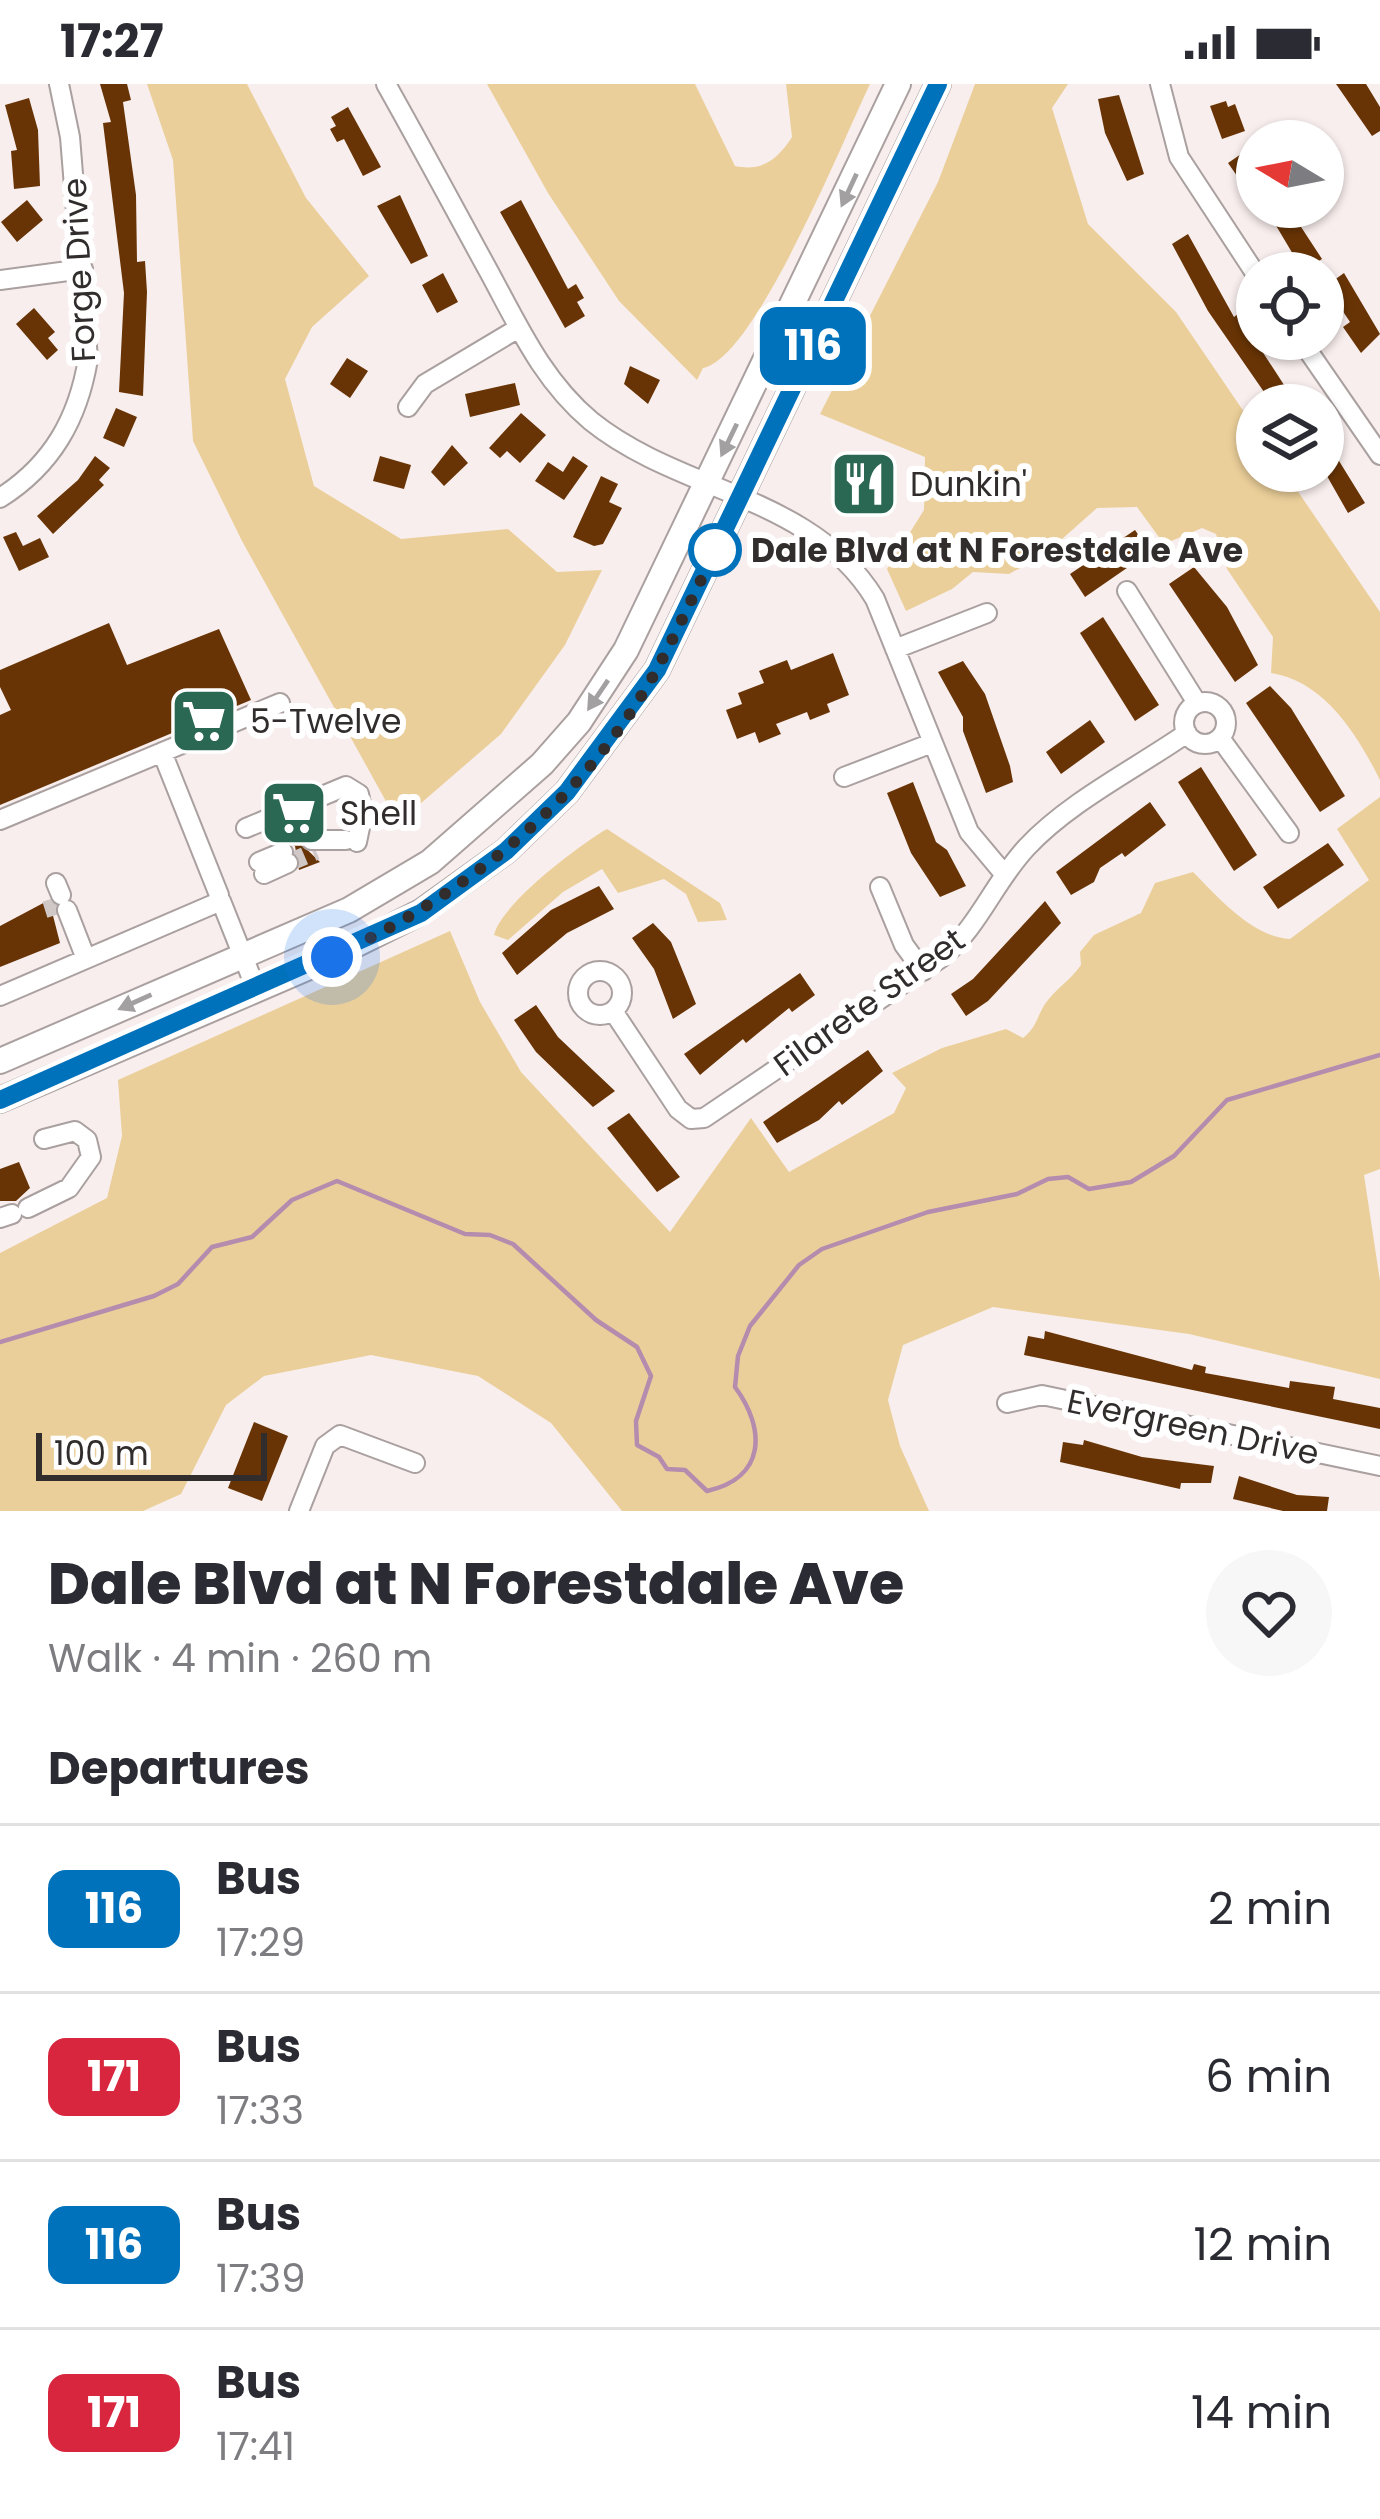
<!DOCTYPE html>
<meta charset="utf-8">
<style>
:root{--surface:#fff;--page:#f7f7f7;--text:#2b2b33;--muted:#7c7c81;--line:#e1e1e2}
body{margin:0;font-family:Poppins,sans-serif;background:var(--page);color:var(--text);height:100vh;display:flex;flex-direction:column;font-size:45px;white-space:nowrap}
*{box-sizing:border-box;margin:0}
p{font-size:39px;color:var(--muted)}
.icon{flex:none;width:66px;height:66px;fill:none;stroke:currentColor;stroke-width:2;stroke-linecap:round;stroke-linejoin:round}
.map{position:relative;height:1427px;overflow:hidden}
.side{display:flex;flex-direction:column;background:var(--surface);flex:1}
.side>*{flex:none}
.badge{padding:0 24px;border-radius:18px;font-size:42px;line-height:78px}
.needle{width:78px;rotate:280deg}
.buttons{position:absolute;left:1236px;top:36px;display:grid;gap:24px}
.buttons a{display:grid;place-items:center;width:108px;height:108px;border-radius:50%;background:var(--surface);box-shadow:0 3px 9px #0004;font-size:60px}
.scale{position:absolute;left:36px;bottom:30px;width:231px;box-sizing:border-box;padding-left:12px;border:6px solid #312d2d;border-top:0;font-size:33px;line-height:42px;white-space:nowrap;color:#312d2d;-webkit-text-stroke:9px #fff;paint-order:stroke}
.you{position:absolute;width:60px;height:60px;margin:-30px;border:9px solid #fff;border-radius:50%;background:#1a73e8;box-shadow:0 0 0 18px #1a73e833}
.map>.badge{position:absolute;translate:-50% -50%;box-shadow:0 0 0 6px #fff}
h2{padding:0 48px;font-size:45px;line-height:108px}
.round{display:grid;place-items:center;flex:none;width:126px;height:126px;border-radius:63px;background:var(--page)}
.overview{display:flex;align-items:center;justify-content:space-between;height:204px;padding:0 48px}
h1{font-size:57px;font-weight:800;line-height:90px}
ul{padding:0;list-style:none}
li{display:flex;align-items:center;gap:36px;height:168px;padding:0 48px;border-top:3px solid var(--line)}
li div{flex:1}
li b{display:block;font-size:45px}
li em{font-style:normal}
li .badge{min-width:132px;font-weight:700;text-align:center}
.status{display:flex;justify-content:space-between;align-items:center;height:84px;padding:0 60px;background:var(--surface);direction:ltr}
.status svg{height:33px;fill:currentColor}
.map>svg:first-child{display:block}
</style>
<div class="status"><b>17:27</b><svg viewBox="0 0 49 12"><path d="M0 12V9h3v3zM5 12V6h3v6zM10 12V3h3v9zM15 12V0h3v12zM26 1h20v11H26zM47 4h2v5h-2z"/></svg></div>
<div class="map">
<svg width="1380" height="1427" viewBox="0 0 1380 1427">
<rect width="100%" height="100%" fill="#f8eeed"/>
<path fill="#ebcf9a" d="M147,0h100l59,114 63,78 -57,51 -27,52 29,107 87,53 107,-10 49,43 45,-2 -37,75 -64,89 -103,89 -156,-282 -49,-100 -20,-281z
M487,0h208l40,82c27,6 43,-7 57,-29l-6,-53h84c-26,54 -115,275 -167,284l-6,12 -78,-79 -71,-108z
M975,0h93l-16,24 36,116 88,88 81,119v40h27l96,141v168c-23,-46 -56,-99 -109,-107l2,-36 -46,-68 -11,-35 -14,-6 -38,16 -27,-37 -40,1 -53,47 -35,19 -36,-2 -21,17 -46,22 -19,-42 37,-59 1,-53 -105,-43 118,-232z
M1380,713v372l-16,6 16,106v98l-191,-45 -196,-27 -90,38 -15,55 12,46 29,65h-307l-71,-88 -73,-47 -107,-21 -107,21 -38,29 -45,89 -38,17h-143v-258l107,-55 15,-62 -4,-56 332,-149 30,71 41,70 149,160 81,-114 38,54 105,-59 12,-25 -14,-15 50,-25 64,-19 17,9c14,-11 13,-20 22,-34 10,-15 26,-24 36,-39l-1,-13 14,-17 47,-22 14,-30 38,-11c25,25 59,65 97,67l79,-59 -32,-51z
M607,745l113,74 7,17 -29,2 -12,-28 -22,-15 -46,14 -16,-24 -39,23 -55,48 -14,-5c7,-31 85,-90 113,-106z"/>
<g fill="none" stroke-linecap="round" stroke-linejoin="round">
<path stroke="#b48cae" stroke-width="4.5" d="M0,1258l154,-46 24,-12 34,-37 40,-10 40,-37 45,-19 128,53 25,1 23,9 83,76 41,27 14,29 -15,45 1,24 22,12 8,12 18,1 22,21c59,-13 59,-62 28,-104l3,-31 12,-30 49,-61 23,-16 106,-37 89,-18 31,-15 20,-2 21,12 42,-7 43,-26 53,-56 153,-45"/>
</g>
<path fill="#683405" d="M100,0h27l4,16 -8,2 13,93 1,67 8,-1 2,31 -4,104 -24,-4 5,-99 -21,-170 8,-1z
M1336,0h30l14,23v24l-8,5z
M1119,11l25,79 -17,7 -22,-48 -7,-34z
M29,14l9,32 2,56 -26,3 -3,-38 6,-1 -12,-45z
M1226,17l2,6 7,-3 10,27 -23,8 -12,-33z
M348,23l33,60 -18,9 -19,-37 -7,3 -7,-13 6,-3 -5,-9z
M1247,66l10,15v22l-8,6 -21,-30z
M400,111l28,61 -17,8 -34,-58z
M27,116l16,20 -26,22 -16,-20z
M521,116l47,89 8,-5 8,14 -7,4 8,14 -20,12 -65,-116z
M1265,123h23l34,52 -19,12z
M1188,150l46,83 4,-3 59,91h-24l-65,-94 -36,-67z
M443,189l15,29 -21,11 -15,-28z
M1344,189l36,61 -19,19 -18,-26 7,-5 -24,-36z
M34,224l21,24 -7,6 10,12 -11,10 -31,-36z
M347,274l21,13 -18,27 -20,-14z
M630,282l30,14 -12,24 -24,-20z
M515,299l5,22 -50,12 -5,-23z
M116,324l21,9 -13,30 -21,-9z
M521,329l25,22 -26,28 -13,-12 -7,7 -11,-10z
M1323,351l42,68 -17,10 -25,-44z
M452,361l16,18 -24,23 -13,-14z
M95,372l15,12 -11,12 5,5 -51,49 -16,-18 41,-36z
M380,372l31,9 -7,24 -31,-8z
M573,372l15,10 -24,34 -29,-19 13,-19 15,10z
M853,379l33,19 -9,18 -35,-13z
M601,392l17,8 -9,18 13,6 -19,36 -9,2 -21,-9z
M1135,446l15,22 -65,45 -15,-23z
M16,448l7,14 17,-8 9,19 -30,14 -16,-34z
M1194,483l33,40 31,58 -23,17 -66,-98z
M1103,533l56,88 -24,16 -55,-88z
M109,539l18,42 92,-36 32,71 -251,105v-90l11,-5 -11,-23v-17z
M833,569l16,42 -22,9 3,8 -20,8 -3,-8 -31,12 5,10 -22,9 -4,-11 -18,7 -11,-29 16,-6 -4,-11 26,-10 -5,-12 28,-11 4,10z
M963,577l22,33 25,72 3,16 -27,11 -23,-62v-14l-25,-45z
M1270,602l21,22 54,88 -25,16 -74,-109z
M1090,636l15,22 -44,32 -15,-22z
M1201,683l56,88 -23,16 -56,-89z
M913,698l23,60 11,8 19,36 -26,11 -29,-44 -24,-60z
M304,708l2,17 16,7 -17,8 -7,17 22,21 -21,8 -4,-24 -17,-7 -3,-8 8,-17 -9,-9z
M1150,718l16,23 -41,32 -3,-4 -22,15 -6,14 -23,13 -15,-23z
M1328,759l16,22 -66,44 -15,-22z
M599,802l15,23 -47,24 -50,42 -15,-22 49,-43z
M49,816l11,43 -60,24v-41z
M1045,817l16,22 -73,78 -22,15 -15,-22 22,-15z
M653,839l18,19 25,62 -23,15 -19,-50 -22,-31z
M800,889l15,22 -23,17 -3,-4 -43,35 -3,-4 -43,36 -16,-21z
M536,921l22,32 57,54 -22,16 -57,-55 -22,-32z
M868,966l15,21 -41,34 -3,-4 -20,19 -42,23 -14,-21z
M629,1029l51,64 -23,15 -50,-64z
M19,1078l11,26 -14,13h-16v-32z
M1045,1247l147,39 2,-6 12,3 -1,6 84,15 1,-7 45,6 -2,12 47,9v21l-356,-74 4,-19 16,3z
M254,1338l34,14 -26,65 -34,-13z
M1084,1356l58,17 72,9 -3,17h-30l-1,6 -120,-27 3,-20 20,3z
M1239,1392l58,19 32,2 -2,14h-44l-50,-12z"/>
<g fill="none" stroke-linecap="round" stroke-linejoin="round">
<path stroke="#d0c7c7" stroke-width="18" stroke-dasharray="18 9" stroke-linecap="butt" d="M270,734l45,-19
M288,779l28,-12
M51,815l5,16"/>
<g stroke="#a9a09f" stroke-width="22">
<path id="minor" d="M386,0c35,62 68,124 102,186 30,55 54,110 103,151 89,72 221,74 284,178l94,233 36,43
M1160,0l19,73 78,119
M0,196l83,-11
M1300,255l80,116
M408,323l17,-23 92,-55
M0,414c52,-33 78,-79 88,-139l-18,-222 -11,-53
M1127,507l70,112
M895,565l92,-36
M1184 639a21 21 0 1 1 42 0a21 21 0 1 1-42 0Z
M1220,654l69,95
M162,668l57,143
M844,693l88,-34
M315,715l31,-13 13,8 4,19 -6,29
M0,736l280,-117
M246,744l24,-10
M311,756h35
M259,778l24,-10
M264,790l24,-11
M56,799l5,12
M880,803l24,58 19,26
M67,826l19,49
M578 909a22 22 0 1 1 44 0a22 22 0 1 1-44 0Z
M0,912l221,-95 35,88
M613,927l65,98 13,10 13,-1 237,-160c38,-31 53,-76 86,-111 42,-45 108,-78 160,-114
M28,1124l41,-20 22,-31 -4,-17 -12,-9 -31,8
M0,1134l12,-4
M1007,1319l35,-8 338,71
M299,1427l26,-65 15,-11 75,28"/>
</g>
<g stroke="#a9a09f" stroke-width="28">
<path id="major" d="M0,977l349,-151 81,-48 112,-98 37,-42 47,-72 272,-566
M0,1016l323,-139 98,-49 85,-61 61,-59 90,-122 281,-586"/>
</g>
<use href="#minor" stroke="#fff" stroke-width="18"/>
<use href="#major" stroke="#fff" stroke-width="24"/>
</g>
<defs><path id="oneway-solid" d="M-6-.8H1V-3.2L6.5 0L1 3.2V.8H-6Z" transform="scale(3)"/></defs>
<g fill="#a2a0a0">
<use href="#oneway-solid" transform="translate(849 106) rotate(115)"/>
<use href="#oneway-solid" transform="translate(729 356) rotate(116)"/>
<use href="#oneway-solid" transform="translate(598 611) rotate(124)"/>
<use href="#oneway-solid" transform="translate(135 918) rotate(156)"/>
</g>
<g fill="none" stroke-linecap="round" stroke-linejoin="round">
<g stroke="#fff" stroke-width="27">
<path id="line" d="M0,1016l421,-187 85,-62 61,-59 90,-122 281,-586"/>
</g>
<use href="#line" stroke="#0072bc" stroke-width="18"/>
<path stroke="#312d2d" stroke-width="12" stroke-dasharray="0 21.6" d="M332,873c134,-63 253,-156 325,-288 23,-43 43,-88 65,-132l-7,13"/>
</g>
<defs>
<g id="restaurant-square" transform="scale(3.45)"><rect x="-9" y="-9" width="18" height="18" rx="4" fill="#2b6853" stroke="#fff"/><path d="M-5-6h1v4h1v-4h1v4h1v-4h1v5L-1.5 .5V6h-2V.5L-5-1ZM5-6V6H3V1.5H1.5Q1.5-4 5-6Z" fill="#fff"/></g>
<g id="supermarket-square" transform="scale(3.45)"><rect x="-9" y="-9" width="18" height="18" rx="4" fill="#2b6853" stroke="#fff"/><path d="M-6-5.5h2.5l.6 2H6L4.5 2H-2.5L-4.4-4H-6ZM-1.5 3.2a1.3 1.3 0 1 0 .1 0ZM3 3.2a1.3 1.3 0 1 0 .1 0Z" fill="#fff"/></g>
</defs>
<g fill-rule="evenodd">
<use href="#restaurant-square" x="864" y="400"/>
<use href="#supermarket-square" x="204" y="637"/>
<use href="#supermarket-square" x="294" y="729"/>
</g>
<circle fill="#fff" stroke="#0072bc" stroke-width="6" cx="715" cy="466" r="24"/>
<g text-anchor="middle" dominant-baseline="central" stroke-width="12" stroke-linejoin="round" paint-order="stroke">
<g font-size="33" fill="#312d2d" stroke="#fff">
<text transform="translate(79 186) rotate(-93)">Forge Drive</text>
<text transform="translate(869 918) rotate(-36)">Filarete Street</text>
<text transform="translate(1193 1343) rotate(12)">Evergreen Drive</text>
</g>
<g font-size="33" fill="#312d2d" stroke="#fff" text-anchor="start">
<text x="910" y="400">Dunkin'</text>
<text x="250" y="637">5-Twelve</text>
<text x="340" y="729">Shell</text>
</g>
<g font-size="33" font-weight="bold" fill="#312d2d" stroke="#fff" text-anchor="start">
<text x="751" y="466">Dale Blvd at N Forestdale Ave</text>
</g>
</g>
</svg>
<div class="buttons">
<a><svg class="needle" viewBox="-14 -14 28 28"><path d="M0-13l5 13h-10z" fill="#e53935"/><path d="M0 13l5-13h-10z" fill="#7c7c81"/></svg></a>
<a><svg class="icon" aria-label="locate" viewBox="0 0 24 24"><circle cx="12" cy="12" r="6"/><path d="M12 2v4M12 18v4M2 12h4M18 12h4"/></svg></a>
<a><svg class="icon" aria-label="layers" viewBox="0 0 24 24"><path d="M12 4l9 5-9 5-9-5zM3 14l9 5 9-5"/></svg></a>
</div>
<div class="scale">100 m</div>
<div class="you" style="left:332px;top:873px"></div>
<b class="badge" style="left:813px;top:262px;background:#0072bc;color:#fff">116</b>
</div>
<section class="side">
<div class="overview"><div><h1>Dale Blvd at N Forestdale Ave</h1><p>Walk · 4 min · 260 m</p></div><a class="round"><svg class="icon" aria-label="heart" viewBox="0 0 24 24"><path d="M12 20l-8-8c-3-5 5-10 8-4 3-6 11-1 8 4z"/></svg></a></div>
<h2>Departures</h2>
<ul>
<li><span class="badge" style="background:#0072bc;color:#fff">116</span><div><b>Bus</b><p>17:29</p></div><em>2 min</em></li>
<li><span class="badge" style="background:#d7263d;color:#fff">171</span><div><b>Bus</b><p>17:33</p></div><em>6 min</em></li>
<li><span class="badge" style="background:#0072bc;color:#fff">116</span><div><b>Bus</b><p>17:39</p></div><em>12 min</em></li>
<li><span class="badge" style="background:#d7263d;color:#fff">171</span><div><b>Bus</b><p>17:41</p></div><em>14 min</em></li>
</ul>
</section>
